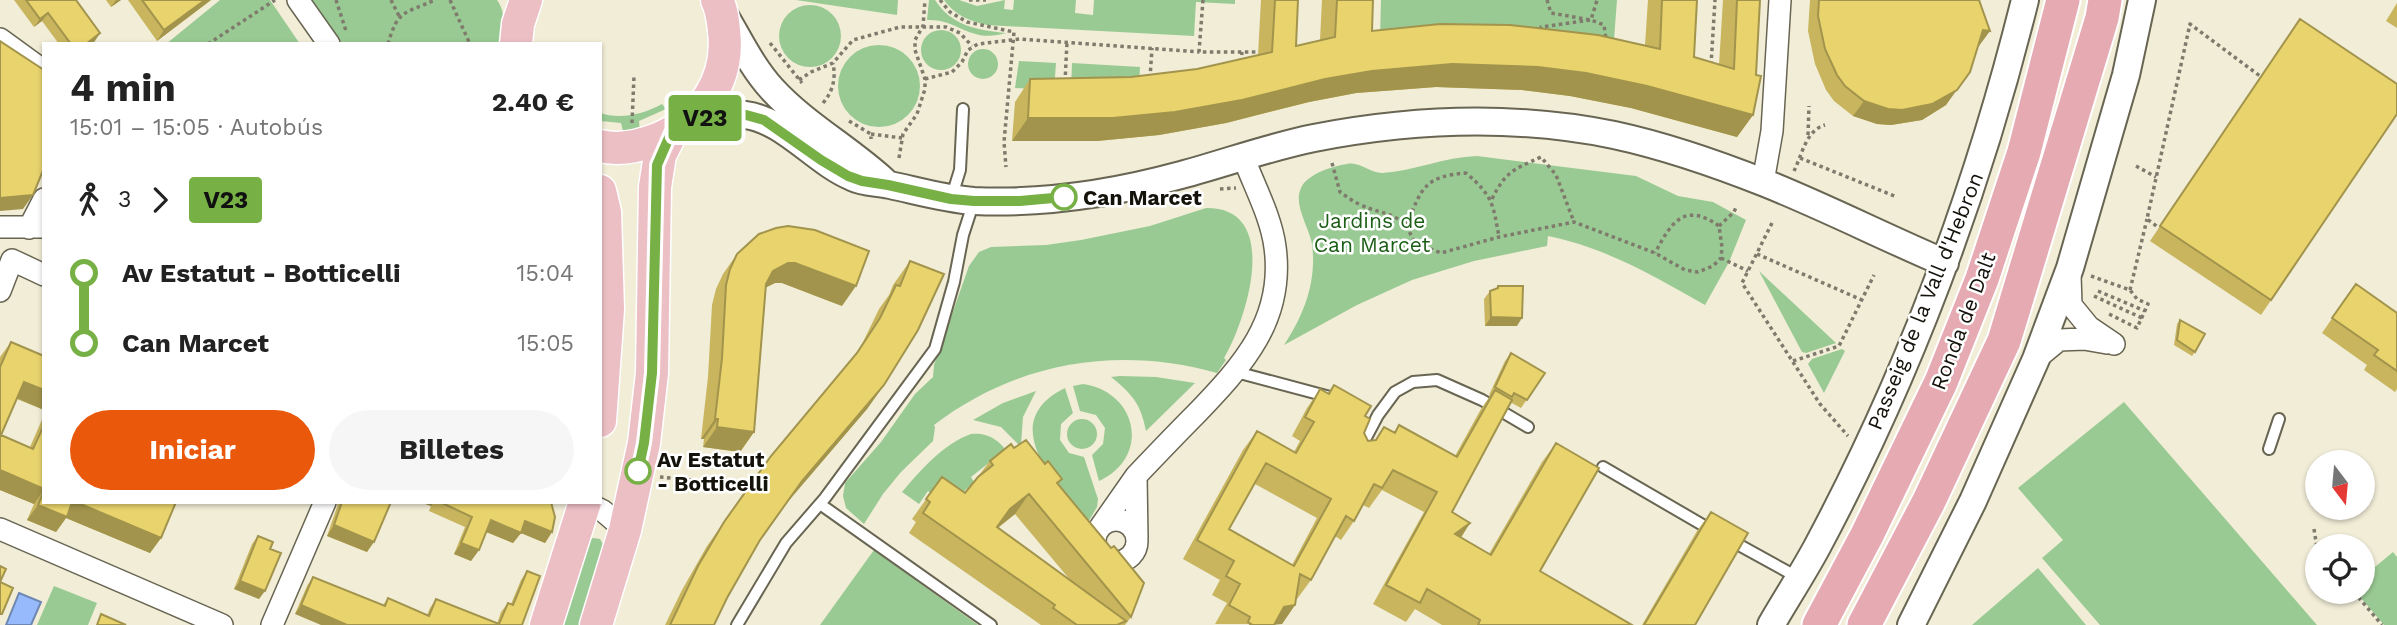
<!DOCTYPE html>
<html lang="es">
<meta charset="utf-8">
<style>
:root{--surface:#fff;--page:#f6f6f6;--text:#222;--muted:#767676;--accent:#ea580c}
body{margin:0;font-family:"Work Sans",sans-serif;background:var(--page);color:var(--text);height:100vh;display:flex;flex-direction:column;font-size:26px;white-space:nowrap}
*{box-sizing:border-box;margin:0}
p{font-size:23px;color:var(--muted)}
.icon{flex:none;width:38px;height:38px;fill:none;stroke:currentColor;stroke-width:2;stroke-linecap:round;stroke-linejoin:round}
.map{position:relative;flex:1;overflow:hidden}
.details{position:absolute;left:42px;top:42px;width:560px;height:462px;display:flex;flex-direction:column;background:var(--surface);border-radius:0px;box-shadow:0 2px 5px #0004}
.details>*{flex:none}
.badge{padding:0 14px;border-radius:5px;font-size:24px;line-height:46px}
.needle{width:46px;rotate:164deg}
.buttons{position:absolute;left:2305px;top:450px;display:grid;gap:14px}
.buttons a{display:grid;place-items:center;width:70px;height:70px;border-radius:50%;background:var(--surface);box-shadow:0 2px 5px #0004;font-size:35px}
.map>.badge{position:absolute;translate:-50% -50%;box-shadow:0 0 0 4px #fff}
.legs{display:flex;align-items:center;gap:10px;height:77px;padding:0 28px;font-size:23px}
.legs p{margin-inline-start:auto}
.head{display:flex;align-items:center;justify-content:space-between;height:119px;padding:0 28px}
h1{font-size:38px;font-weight:700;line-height:52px}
.cta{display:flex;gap:14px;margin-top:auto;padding:14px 28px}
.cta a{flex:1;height:80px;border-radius:42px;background:var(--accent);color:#fff;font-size:28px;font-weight:700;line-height:80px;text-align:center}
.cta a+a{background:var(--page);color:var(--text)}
ul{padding:0 28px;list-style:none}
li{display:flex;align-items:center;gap:24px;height:70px;font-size:26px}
li i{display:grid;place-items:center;width:10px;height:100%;margin:0 9px;background:currentColor}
li i::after{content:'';width:18px;height:18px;margin:-9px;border:5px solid;border-radius:50%;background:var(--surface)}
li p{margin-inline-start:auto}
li:first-child i{background:linear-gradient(#0000 50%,currentColor 0)}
li:last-child i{background:linear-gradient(currentColor 50%,#0000 0)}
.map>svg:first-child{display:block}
</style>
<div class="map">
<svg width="2397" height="625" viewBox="0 0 2397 625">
<rect width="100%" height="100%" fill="#f1edd7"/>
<path fill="#9aca93" d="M220,0h50l30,44h-134z
M307,0h190c10,14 6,28 3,44h-163z
M796,0h102l-1,15z
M929,0h6c17,26 42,30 71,33 -37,11 -48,-15 -79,-13z
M944,0h15l18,6 28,-6 -1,9 9,1 1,-10h62l-1,13 18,2 1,-15h141v4l-39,-2 -2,34 -207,-11c-18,-4 -32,-10 -43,-25z
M1381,0h236l-4,53 -233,-15z
M779 36a31 31 0 1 1 62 0a31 31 0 1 1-62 0Z
M921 50a20 20 0 1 1 40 0a20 20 0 1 1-40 0Z
M838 86a41 41 0 1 1 82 0a41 41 0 1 1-82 0Z
M968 64a15 15 0 1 1 30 0a15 15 0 1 1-30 0Z
M1019,61l37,2 -2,27 -39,-2z
M1072,63l68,4 -1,18 -68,4z
M662,104l4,5 -27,12 1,11 -16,3 -3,-12 -21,-2v-8c20,7 44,1 62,-9z
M1477,156l159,20 42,20 35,6 33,18 -17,42 -24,43c-49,-28 -101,-58 -157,-69l-1,10 -73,15 -62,19 -55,25 -73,40c20,-30 33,-64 28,-101 -3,-17 -19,-39 -11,-56 6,-14 32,-22 46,-24 12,-3 23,9 35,9 32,-2 62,-16 95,-17z
M1206,208c77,-1 40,113 18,150l2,2 -9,13c-99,-28 -201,-11 -283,52l1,2 -2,14 -32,31 -18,22 -19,30 -18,-16 -3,-12 2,-13 36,-41 34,-48 18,-17 1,-12 35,-99 10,-14 12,-5 55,-2 35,-5 69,-14z
M1759,271l77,72 -30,10 -4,-1z
M1842,349l3,2 -21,42 -16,-29 4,-5z
M1120,376l36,1 39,6 -49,48c-5,-27 -14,-37 -35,-54z
M1083,384c55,8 68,73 16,97l-7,-26 11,-11 2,-16 -9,-13 -16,-4 -7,-25z
M1065,388l8,25 -12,11 -1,16 9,13 15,4 14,42 -1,8 -10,17c-29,-39 -93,-101 -22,-136z
M1036,391l-13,26 -2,27 -2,1 -18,-18 -28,-7 30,-17z
M2124,402l193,223h-217l-58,-67 21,-18 -45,-52z
M1067 434a15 15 0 1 1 30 0a15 15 0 1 1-30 0Z
M971,434c17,-2 28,6 38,20l-14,4 -24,19 3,5 -13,12 -10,13 -23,-16 -9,13 -17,-12c18,-21 42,-49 69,-58z
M593,538l7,1 4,7 -20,79h-26l28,-84z
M874,550l104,75h-158z
M2393,552l4,5v68h-13l-28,-33h6l1,-15z
M2038,568l48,57h-114z
M54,586l43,17 -9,22h-51z"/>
<path fill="#96bafb" stroke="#6f88b3" stroke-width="2" d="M19,593l22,9 -10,23h-25z"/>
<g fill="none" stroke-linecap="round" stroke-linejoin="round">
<g stroke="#686552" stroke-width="14">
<path id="service" d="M951,199l9,-29 3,-61
M1236,372l94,25
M1360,449l18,-34 17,-23 18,-10 24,-2 45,20 46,27
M2269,449l10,-30
M1603,467l110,64
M820,504l171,121
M1730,540l69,38
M737,625l49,-82 39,-45 110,-149 19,-67 9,-47 11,-34"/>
</g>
<g stroke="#686552" stroke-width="24">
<path id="minor" d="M298,0l31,44
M0,39l44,32
M1763,182l9,-51 8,-131
M0,227h44
M29,228l15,-29
M2070,275l1,30 18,22 25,17
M0,291l12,-31 32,15
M2036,359l23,-19 25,-1 23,4
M585,502l18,9 22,19
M1095 541a21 21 0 1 1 42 0a21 21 0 1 1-42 0Z
M1101,526l35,-50
M0,529l222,96
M1137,538l-1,-62c20,-21 40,-42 60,-62 46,-48 89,-94 79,-167 -4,-31 -21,-61 -32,-91
M272,625l53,-123"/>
</g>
<g stroke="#686552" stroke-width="30">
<path id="tertiary" d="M722,11c16,26 29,55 50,78 33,36 76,59 112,92
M693,119c17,-2 35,-6 52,-4 38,4 71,47 107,62 12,6 25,5 38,8 28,6 55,14 84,16 68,3 141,-8 207,-26 45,-12 88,-28 133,-37 98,-19 202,-23 300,-3 51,11 103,29 151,48 60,24 119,54 180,80
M1771,625c15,-26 32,-52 46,-78 92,-172 161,-358 208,-547
M1911,625l62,-124 63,-142 34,-91 56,-193 16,-75"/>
</g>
<g stroke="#fff" stroke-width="35">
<path id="primary" d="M516,44l2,-20 8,-24
M600,146c20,5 40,0 58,-7 44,-19 72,-59 66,-108 -1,-10 -2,-21 -7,-31
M600,191l5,21 3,97 -8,112
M546,625l39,-123
M596,625l29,-95 19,-87 8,-70 3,-186 5,-32 11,-22"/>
</g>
<g stroke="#fff" stroke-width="37">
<path id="trunk" d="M1819,625l48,-90 74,-153 41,-103 42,-127 39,-152
M1864,625l65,-124 75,-160 98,-323 3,-18"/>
</g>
<path stroke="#7e7b6d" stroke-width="3.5" stroke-dasharray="3.5 3.5" stroke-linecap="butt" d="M336,0l10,31
M391,0l8,16
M450,0l20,44
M940,0l10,12 17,10 47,10 -10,110 2,25
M969,0h17
M1203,0l-4,52h59
M1547,0l4,13 40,7 13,5 2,14
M1541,30v-3l50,-7 6,-20
M770,43l32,40
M208,44l67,-44
M388,44c10,-35 16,-30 47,-44
M1241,62l1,-10
M1711,65l4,-65
M1150,78l2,-30
M925,79l27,-7 10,-10 6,-12 10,-6 42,-5 179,13
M799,80l12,-8 22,-9 20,-23 47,-13h46l14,6 12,13
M1065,82l2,-40
M823,103c10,-12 13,-24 10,-40
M849,121l22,13v5
M632,123l2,-47
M871,134l31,4
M1808,135l1,-29
M899,158l4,-24 14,-20 8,-25v-10l-10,-29v-10l8,-14 2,-26
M1800,158l97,39
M1332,163l8,29c6,4 12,9 19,12 29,14 40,4 56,39l26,10 58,-16 75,-15 81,31 30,17 13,2 15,-6 8,-8 1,-11 -3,-21c-35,-25 -48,-3 -64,27
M2136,166l20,11
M1794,171c8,-16 12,-41 31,-46
M1220,189l16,-1
M1492,199c14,-28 21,-29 49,-42l15,18 18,47
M1772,223l-30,60 78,121 28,32
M1407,225c14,-36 17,-49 59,-52 27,23 27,31 33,64
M1719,226l15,-14 2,-5
M2162,230l-15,-11 43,-195 74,55
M1757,254l105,46
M1721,258l27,13
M2091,276l39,14 7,9 11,5 -11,24 -28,-14
M2130,290l17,-71
M2098,291l47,20
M2094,296l48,22
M1793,361l46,-15 35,-71
M660,477l75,7
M2314,529l3,19
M2354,592l28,33"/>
<use href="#service" stroke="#fff" stroke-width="10"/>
<use href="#minor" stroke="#fff" stroke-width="21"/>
<use href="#tertiary" stroke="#fff" stroke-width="26"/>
<use href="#primary" stroke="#ecbfc5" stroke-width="32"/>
<use href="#trunk" stroke="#e6aab2" stroke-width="33"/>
</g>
<path fill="#c8b55e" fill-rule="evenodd" d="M14,0h62l19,41 -4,3h-32l-17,-23 -8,6z
M106,0h15l-10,7z
M128,0h83l-54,41z
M1261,0h37l-2,46 24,-6 2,-40h51l-1,31 273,14 3,-45h49l-3,57 25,8 4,-65h37l-7,115 -16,22 -106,-29 -61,-12 -48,-6 -86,-3 -80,6 -47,9 -83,21 -67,12 -62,6h-85l3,-39 15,-23 101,-2 66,-8 61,-14z
M1810,0h169v46h-1l-32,59 -24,15 -31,5 -14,-1 -24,-8 -19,-15 -8,-11 -11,-26 -7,-33z
M2397,3v25l-11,-7z
M2300,19l97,95 -136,201 -111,-74z
M737,254l105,52 -60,-23h-7l-9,4 -12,145 -14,20 -37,-5 1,-8h-3l7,-62 4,-72 4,-16 7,-15z
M910,261l-26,124 -17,24 -82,96 -26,37 -32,56 -13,27h-49l17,-35 25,-44 17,-24 127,-161 12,-19 16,-33 10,-14 4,-10z
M2356,284l41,29v76l-2,3 -31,-22 3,-5 -45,-32z
M1498,286l19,40h-32l-1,-27 6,-8 6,-2z
M2180,320l15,32 -3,4 -18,-11 3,-21z
M11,342l33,14v54l-27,-11 -16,36 29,12 14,-32v87l117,36 -11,15 -84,-35 -10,14 -29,-12 7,-16 -34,-14v-133z
M1511,353l34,20 -24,35 -11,-6 -58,110 18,11 -9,15 28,16 53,-92 14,-19 -16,128 92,54h-190l-27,-16 -9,13 -33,-18 51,-92 -42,-22 -13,18 -6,-3 -9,16 -13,19 -6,-4 -24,44 -14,19 -1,-1 -1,7 -13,19h-67l12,-21 -15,-8 8,-15 -37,-21 60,-109 14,-19 37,21 6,-11 -8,-5 15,-28 13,-19 8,4 6,-8 31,31 -1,17 4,8 7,-1 9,-13 10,5 5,-7 56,31 26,-47 9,-13 -1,-1 16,-34zM1255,484l62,34 -25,47 -63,-36z
M1014,448l31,16 17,15 -4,5 73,133 -6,8h-84l-132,-92 7,-11 -4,-3 30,-42 23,16 25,-32zM1015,514l56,67 -73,-53z
M338,502h53l-24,50 -40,-16 10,-29z
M420,502h131l1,30 -7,11 -24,-10 -8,10 -27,-11 -7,18 -8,11 -17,-7 11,-27 -36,-16 2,-5z
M1711,512l-16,113h-53l55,-94z
M258,536l12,13 -11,50 -25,-10 18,-45z
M527,571l-5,54 -227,-11 12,-28 6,-9 70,28 5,-7 39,17 3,-7 6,-9 61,25 4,-12 7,-9 3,1 10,-24z"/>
<path fill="#a2944c" d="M116,0h5l-10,7z
M205,0h6l-54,41 7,-11z
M48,13l-6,8 -8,6 6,-8z
M1983,30l7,1 -11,15 -6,-1z
M100,33l-5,8 -4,3h-5z
M1452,64l86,3 48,6 61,13 106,29 -16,22 -106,-29 -61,-12 -48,-6 -86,-3 -80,6 -47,9 -83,21 -67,12 -62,6h-85l16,-23 297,-39 47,-8z
M1970,72l-24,33 -24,15 -31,5 -14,-1 -24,-8 11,-15z
M33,195l-10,14 -23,2v-13z
M788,263h7l61,23 -14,20 -60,-23h-7l-16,8 14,-20z
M1491,317l31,1 -5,8h-32z
M24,382l20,8v20l-30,-13z
M884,385l-17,24 -82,96 17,-24z
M715,419h3l-14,20h-3z
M717,427l37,5 -14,20 -37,-5z
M0,470l44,19v1l-10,14 -34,-14z
M1029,494l-14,20 -19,15 14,-20z
M76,502l85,36 -11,15 -84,-35 -10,14 -29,-12 11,-15z
M420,502h14l-3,4z
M491,520l34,1 27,11 -7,11 -24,-10 -8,10 -29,-12z
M1470,523l-13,20 -2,-9z
M334,525l40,17 -7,10 -40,-16z
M461,543l18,7 -8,11 -17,-7z
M240,581l25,10 -6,8 -25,-10z
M301,605l46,20h-26l-26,-11z
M1295,605l-13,19 -10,1 12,-18z"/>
<path fill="#e8d36d" stroke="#a2944c" stroke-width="2" fill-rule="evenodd" d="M26,0h50l24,33 -14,11h-15l-23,-31 -8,6z
M142,0h63l-41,30z
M1275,0h23l-2,46 39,-9 2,-37h36l-1,31 68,-7 70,1 88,10 62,14 2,-49h35l-3,57 40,12 3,-69h23l-4,75 5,1 -8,39 -106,-29 -61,-13 -48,-6 -86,-3 -80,7 -47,8 -83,21 -67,12 -62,6h-85l2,-39 101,-2 66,-8 75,-17z
M1819,0h160l11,31 -7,-1 -13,42 -13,18 -25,14 -30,6 -14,-1 -24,-8 -19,-15 -8,-11 -12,-26 -7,-33z
M2300,19l97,65v30l-126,186 -111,-74z
M0,41l44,29v98l-11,27 -33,3z
M788,226l27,4 54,21 -13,35 -61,-23h-7l-15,8 -7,13 -12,148 -37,-5 1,-8h-3l7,-61 4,-73 4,-16 7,-15 22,-20 17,-6z
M910,261l34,13 -26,56 -34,55 -82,96 -42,59 -33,58 -13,27h-44l28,-59 26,-44 47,-66 86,-103 23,-35 16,-33 4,1z
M2356,284l41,29v58l-23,-16 4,-5 -46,-32z
M1498,286h25l-1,32 -31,-1 -1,-26 8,-3z
M2180,320l25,14 -10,18 -18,-12z
M11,342l33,14v34l-20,-8 -23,53 32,14 11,-24v64l-44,-19v-103z
M1511,353l34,20 -18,27 -13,-7 -2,4 -17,-10z
M1334,385l37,21 -6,10 5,3 -6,14 4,8 8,-1 8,-13 11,6 4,-8 58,32 38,-67 17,10 -60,112 18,11 -15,11 36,21 65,-112 43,25 -59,103 92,54h-154l2,-5 -53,-31 -7,14 -34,-18 51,-93 -44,-22 -11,18 -8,-4 -20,37 -8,-5 -35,64 -11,-6 -5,31 -11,2 -10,18h-24l1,-1 -3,-2 2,-5 -21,-12 11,-21 -14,-8 8,-15 -37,-21 60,-109 39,22 18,-31 -9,-5 15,-28 9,5zM1266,463l65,36 -37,67 -65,-37z
M1026,440l19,24 3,-3 14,18 -5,4 54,65 3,-2 30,37 -13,34 -102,-123 -19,15 -13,18 129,94 -9,4h-40l-24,-17 2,-3 -132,-92 7,-11 -4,-3 16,-22 23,16 13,-16 15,-12 -3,-4 21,-17 3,4z
M44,491v11h28l-5,15 -29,-12z
M76,502h100l-15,36z
M342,502h49l-17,40 -40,-17z
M440,502h111l4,15 -3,15 -27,-11 -4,12 -30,-13 -12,30 -18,-7 11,-26z
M1711,512l37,21 -53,92h-51z
M258,536l15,6 -3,7 11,4 -16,38 -25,-10z
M0,566l6,3 -6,13 13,6 -11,26h-2z
M527,571l13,5 -18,49h-175l-46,-20 12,-28 72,29 3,-8 41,18 7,-17 63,25 9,-21 5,2z
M101,614l25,11h-29z"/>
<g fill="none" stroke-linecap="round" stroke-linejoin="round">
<g stroke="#fff" stroke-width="16">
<path id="line-1" d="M638,471l6,-28 8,-70 5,-208 14,-32 21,-14 54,-4 18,5 57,40 27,16 14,5 26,4 63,14 23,2h46l44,-4"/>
</g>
<use href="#line-1" stroke="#77b045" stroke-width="10"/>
</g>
<g fill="#fff" stroke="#77b045" stroke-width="3.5">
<circle cx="1064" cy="197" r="12"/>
<circle cx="638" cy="471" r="12"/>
</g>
<g text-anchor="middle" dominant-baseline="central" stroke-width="5" stroke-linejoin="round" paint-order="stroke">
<g font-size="21" font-weight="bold" fill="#14120b" stroke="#fff" text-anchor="start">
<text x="1083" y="197">Can Marcet</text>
<text x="657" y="459">Av Estatut<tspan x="657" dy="24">- Botticelli</tspan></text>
</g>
<g font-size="21" fill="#1d5f16" stroke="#fff">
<text x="1372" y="220">Jardins de<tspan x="1372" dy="24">Can Marcet</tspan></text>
</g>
<g font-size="21" fill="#14120b" stroke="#fff">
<text transform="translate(1925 301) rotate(-68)">Passeig de la Vall d'Hebron</text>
<text transform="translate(1963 321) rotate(-69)">Ronda de Dalt</text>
</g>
</g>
</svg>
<div class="buttons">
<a><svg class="needle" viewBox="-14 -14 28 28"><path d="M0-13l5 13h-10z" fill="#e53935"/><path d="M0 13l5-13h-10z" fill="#767676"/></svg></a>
<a><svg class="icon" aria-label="locate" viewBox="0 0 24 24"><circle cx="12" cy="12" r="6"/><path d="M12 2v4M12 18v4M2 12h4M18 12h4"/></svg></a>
</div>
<b class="badge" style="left:705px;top:118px;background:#77b045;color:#111">V23</b>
<section class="details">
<div class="head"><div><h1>4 min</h1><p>15:01 – 15:05 · Autobús</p></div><b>2.40 €</b></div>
<div class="legs"><svg class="icon" aria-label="walk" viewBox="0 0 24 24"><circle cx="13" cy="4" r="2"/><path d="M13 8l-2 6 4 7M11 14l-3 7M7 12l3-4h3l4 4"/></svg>3<svg class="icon" aria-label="forward" viewBox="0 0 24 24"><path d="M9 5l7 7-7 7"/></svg><b class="badge" style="background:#77b045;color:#111">V23</b></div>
<ul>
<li><i style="color:#77b045"></i><b>Av Estatut - Botticelli</b><p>15:04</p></li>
<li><i style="color:#77b045"></i><b>Can Marcet</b><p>15:05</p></li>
</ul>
<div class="cta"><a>Iniciar</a><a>Billetes</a></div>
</section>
</div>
